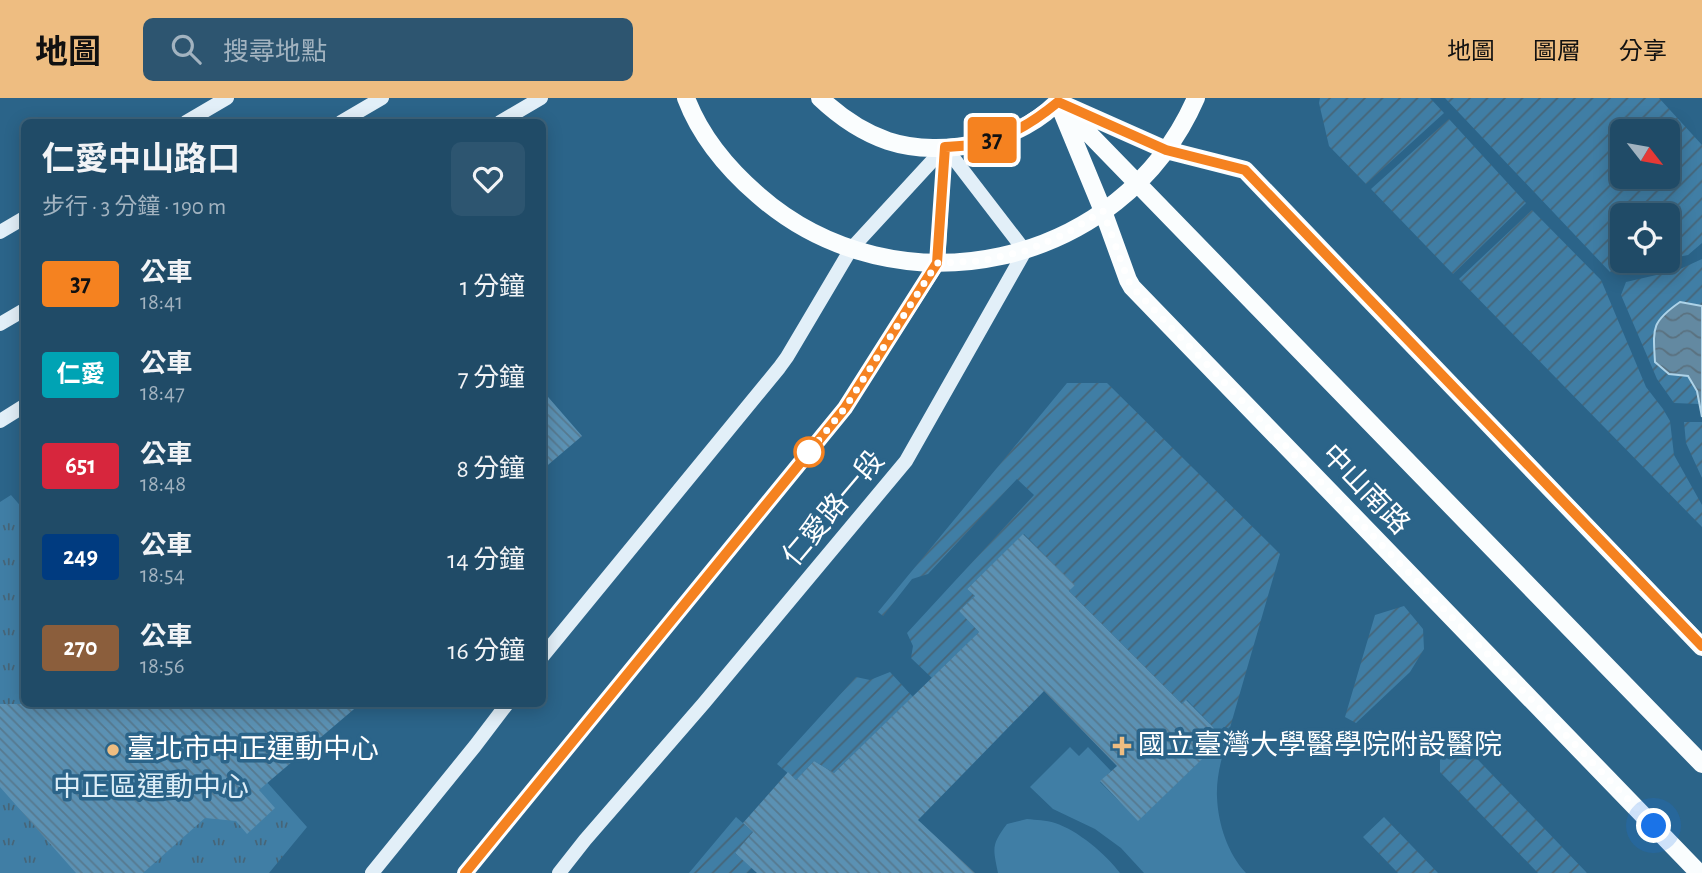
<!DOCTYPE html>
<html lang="zh-TW">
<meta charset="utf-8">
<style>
:root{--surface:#204b67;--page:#2d5570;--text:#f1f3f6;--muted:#a2b3c0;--line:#3d637b;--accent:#eebd81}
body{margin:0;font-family:"Alegreya Sans","Noto Sans TC",sans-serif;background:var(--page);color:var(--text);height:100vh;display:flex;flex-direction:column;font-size:26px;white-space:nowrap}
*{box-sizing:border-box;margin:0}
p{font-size:23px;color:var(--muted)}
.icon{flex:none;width:38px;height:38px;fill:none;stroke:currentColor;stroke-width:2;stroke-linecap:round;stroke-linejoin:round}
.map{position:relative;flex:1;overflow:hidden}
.drawer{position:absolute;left:21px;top:21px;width:525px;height:588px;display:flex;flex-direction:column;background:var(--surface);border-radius:10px;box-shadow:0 4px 18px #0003,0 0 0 2px var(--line)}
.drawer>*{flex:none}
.badge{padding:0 14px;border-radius:5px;font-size:24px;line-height:46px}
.needle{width:46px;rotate:121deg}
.controls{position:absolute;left:1610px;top:21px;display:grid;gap:14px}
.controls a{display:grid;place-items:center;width:70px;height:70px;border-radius:10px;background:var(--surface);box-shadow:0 4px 18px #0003,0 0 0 2px var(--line);font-size:35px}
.you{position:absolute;width:35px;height:35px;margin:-18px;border:5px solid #fff;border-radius:50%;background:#1a73e8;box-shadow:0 0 0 10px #1a73e833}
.map>.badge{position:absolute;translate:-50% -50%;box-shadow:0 0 0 4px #fff}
.round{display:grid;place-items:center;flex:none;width:74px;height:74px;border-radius:10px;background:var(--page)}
.summary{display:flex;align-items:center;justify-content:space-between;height:119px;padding:0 21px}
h1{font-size:33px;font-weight:700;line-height:52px}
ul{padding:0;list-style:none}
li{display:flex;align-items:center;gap:21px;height:91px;padding:0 21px}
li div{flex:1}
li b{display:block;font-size:26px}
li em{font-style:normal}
li .badge{min-width:77px;font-weight:700;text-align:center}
header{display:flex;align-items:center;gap:42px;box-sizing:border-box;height:98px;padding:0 35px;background:var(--accent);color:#111}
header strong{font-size:33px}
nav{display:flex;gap:38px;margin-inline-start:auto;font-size:24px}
.search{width:490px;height:63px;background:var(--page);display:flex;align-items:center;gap:18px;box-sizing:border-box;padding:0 24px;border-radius:10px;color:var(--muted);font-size:26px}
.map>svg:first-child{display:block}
</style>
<header>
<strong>地圖</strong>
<div class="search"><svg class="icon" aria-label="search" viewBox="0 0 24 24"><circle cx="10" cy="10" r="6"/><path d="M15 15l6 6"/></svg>搜尋地點</div>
<nav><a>地圖</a><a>圖層</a><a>分享</a></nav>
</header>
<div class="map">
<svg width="1702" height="775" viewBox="0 0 1702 775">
<defs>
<pattern id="park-tufts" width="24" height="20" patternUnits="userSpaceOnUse" patternTransform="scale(1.75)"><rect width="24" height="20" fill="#407ea5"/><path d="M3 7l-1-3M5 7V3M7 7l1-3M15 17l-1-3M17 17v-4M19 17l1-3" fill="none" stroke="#466578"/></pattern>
<pattern id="garden-furrows" width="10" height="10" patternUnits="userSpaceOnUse" patternTransform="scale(1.75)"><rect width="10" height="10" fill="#407ea5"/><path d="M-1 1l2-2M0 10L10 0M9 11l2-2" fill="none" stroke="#466578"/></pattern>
<pattern id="water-waves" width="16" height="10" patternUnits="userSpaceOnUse" patternTransform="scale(1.75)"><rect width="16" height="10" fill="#6389a1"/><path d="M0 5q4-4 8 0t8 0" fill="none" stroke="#5a717f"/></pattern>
<pattern id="building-back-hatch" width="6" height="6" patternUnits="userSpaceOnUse" patternTransform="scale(1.75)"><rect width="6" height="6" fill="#5b91b3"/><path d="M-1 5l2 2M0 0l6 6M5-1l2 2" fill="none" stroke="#56798f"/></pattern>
</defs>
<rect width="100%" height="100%" fill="#2b6489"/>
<path fill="#407ea5" d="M1224,640h3c-5,19 -11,39 -10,59 1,27 11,57 29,76h-102l-23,-25 -26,-19 -42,-20 -23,-22 40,-40 9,9 9,-9 23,24 -11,11 38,38z
M1027,721c9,1 19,1 28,4 22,7 51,31 65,50h-122c-5,-25 -7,-28 9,-49z"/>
<path fill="url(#park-tufts)" d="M11,397l13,15v194h173l110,123 -38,46h-269v-371z"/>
<path fill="url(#garden-furrows)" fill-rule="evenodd" d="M1320,0h110l14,15 -78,71 -37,-38 -10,-43z
M1445,0h214l43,47v98l-14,12 -20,4v-44h-46v46h37l-49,11zM1622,33h46v46h-46z
M1449,21l77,84 -73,71 -82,-85z
M1532,112l69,70 45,107 17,22 7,12 4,34 28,50v22l-243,-248z
M1702,161v47l-22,-4 -11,72 19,2 9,15 2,13 -25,-1 -17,-24 -36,-84 5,-13 52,-12z
M1067,285h40l173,171 -53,184h-3l-37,-38 -5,4 -113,-113 5,-6 -50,-51 -57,55 8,7 -16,15 20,21 -47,46 -21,-20 2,-12 -6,-13 127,-138 -17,-16 -89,95 -16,5 -29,37 -5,-4z
M1684,324h18v56l-16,-35z
M1404,508l19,23 1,20 -14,23 -54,51 -11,-6 30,-102z
M890,574l23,25 -79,76 -20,-12 -18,19 -19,-16 79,-87 14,3z
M1457,640l130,135h-49l-98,-101v-12z
M736,719l17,15 -18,21 17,15 -5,5h-58z
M1384,719l54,56h-40l-35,-36z"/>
<path fill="url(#water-waves)" stroke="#aed3e8" stroke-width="2" d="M1680,204l22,4v111l-5,-26 -9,-15 -19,-2 -14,-12c-2,-34 -4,-40 25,-60z"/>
<path fill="url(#building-back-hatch)" d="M542,292l40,46 -40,34z
M1023,436l52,51 -6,6 113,113 4,-4 38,38 -86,83 -38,-40 17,-15 -73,-75 -126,129 57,53h-218l-22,-20 18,-21 -10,-9 45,-51 8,8 18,-19 20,12 145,-141 -20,-21 16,-15 -8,-7z
M0,606h360l-101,86 16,18 -28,26 -11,-13 -31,-3 -62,55h-67l-76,-86z"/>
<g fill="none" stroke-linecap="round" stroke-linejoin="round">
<path stroke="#e2eff8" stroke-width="14" d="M186,24l41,-24
M341,24l41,-24
M500,24l41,-24
M0,134l24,-14
M0,226l24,-14
M0,323l24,-15
M542,559l237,-289 8,-11 64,-108 94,-102
M372,775l103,-127 32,-42
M465,775l380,-465 93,-145 7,-116
M559,775l26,-33 119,-137 202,-242 119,-210 -80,-104"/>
<path stroke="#fafdfe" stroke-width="18" d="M686,0c14,37 42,71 72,97 139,122 364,73 438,-97
M820,0c20,19 42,34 68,43 55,18 134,1 173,-43
M1058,4l45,109 25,69 4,7 567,586
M1067,8l99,44 79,20 457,477
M1065,11l637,655"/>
</g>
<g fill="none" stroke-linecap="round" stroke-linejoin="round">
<g stroke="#fff" stroke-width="16">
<path id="line" d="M465,775l380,-465 92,-145 8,-116c11,-1 23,-1 34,-3 30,-6 56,-23 79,-42l108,48 79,20 457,476"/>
</g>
<use href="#line" stroke="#f58220" stroke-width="10"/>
<path stroke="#fff" stroke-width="7" stroke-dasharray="0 12.6" d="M809,354l-3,4 39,-48 92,-145 44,-2 44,-10 40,-17 38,-23 25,69 4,7 522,539"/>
</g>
<circle fill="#fff" stroke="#f58220" stroke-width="3.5" cx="809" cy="354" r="14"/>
<g fill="#eebd81" stroke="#2b6489" stroke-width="2.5">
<path d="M1118.5 637.5h7v7h7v7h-7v7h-7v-7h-7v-7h7z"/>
<circle cx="113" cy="652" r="7"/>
</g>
<g text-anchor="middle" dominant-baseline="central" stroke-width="7" stroke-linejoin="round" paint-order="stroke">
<g font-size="28" fill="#fff" stroke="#2b6489">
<text transform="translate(1365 392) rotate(46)">中山南路</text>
<text transform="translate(834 411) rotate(-50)">仁愛路一段</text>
</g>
<g font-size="28" fill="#fff" stroke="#2b6489" text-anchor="start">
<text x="1138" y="648">國立臺灣大學醫學院附設醫院</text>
<text x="127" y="652">臺北市中正運動中心</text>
</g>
<g font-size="28" fill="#dcedf7" stroke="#2b6489">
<text x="151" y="690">中正區運動中心</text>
</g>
</g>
</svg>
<div class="controls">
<a><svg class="needle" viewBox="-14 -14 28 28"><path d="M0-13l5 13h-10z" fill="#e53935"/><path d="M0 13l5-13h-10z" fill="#a2b3c0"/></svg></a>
<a><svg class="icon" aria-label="locate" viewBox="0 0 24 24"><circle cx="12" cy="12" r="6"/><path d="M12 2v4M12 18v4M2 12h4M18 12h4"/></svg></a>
</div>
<div class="you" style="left:1654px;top:728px"></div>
<b class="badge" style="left:992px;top:42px;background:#f58220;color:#111">37</b>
<section class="drawer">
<div class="summary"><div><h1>仁愛中山路口</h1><p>步行 · 3 分鐘 · 190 m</p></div><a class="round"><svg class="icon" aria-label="heart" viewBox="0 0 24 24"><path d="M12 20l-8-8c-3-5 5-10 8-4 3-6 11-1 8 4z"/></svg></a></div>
<ul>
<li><span class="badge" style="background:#f58220;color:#111">37</span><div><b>公車</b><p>18:41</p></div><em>1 分鐘</em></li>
<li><span class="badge" style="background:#00a3b4;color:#fff">仁愛</span><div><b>公車</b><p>18:47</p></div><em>7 分鐘</em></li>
<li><span class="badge" style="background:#d7263d;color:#fff">651</span><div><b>公車</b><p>18:48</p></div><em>8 分鐘</em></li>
<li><span class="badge" style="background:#003b80;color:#fff">249</span><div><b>公車</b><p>18:54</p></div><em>14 分鐘</em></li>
<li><span class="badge" style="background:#8b5e3c;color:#fff">270</span><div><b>公車</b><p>18:56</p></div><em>16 分鐘</em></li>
</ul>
</section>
</div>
